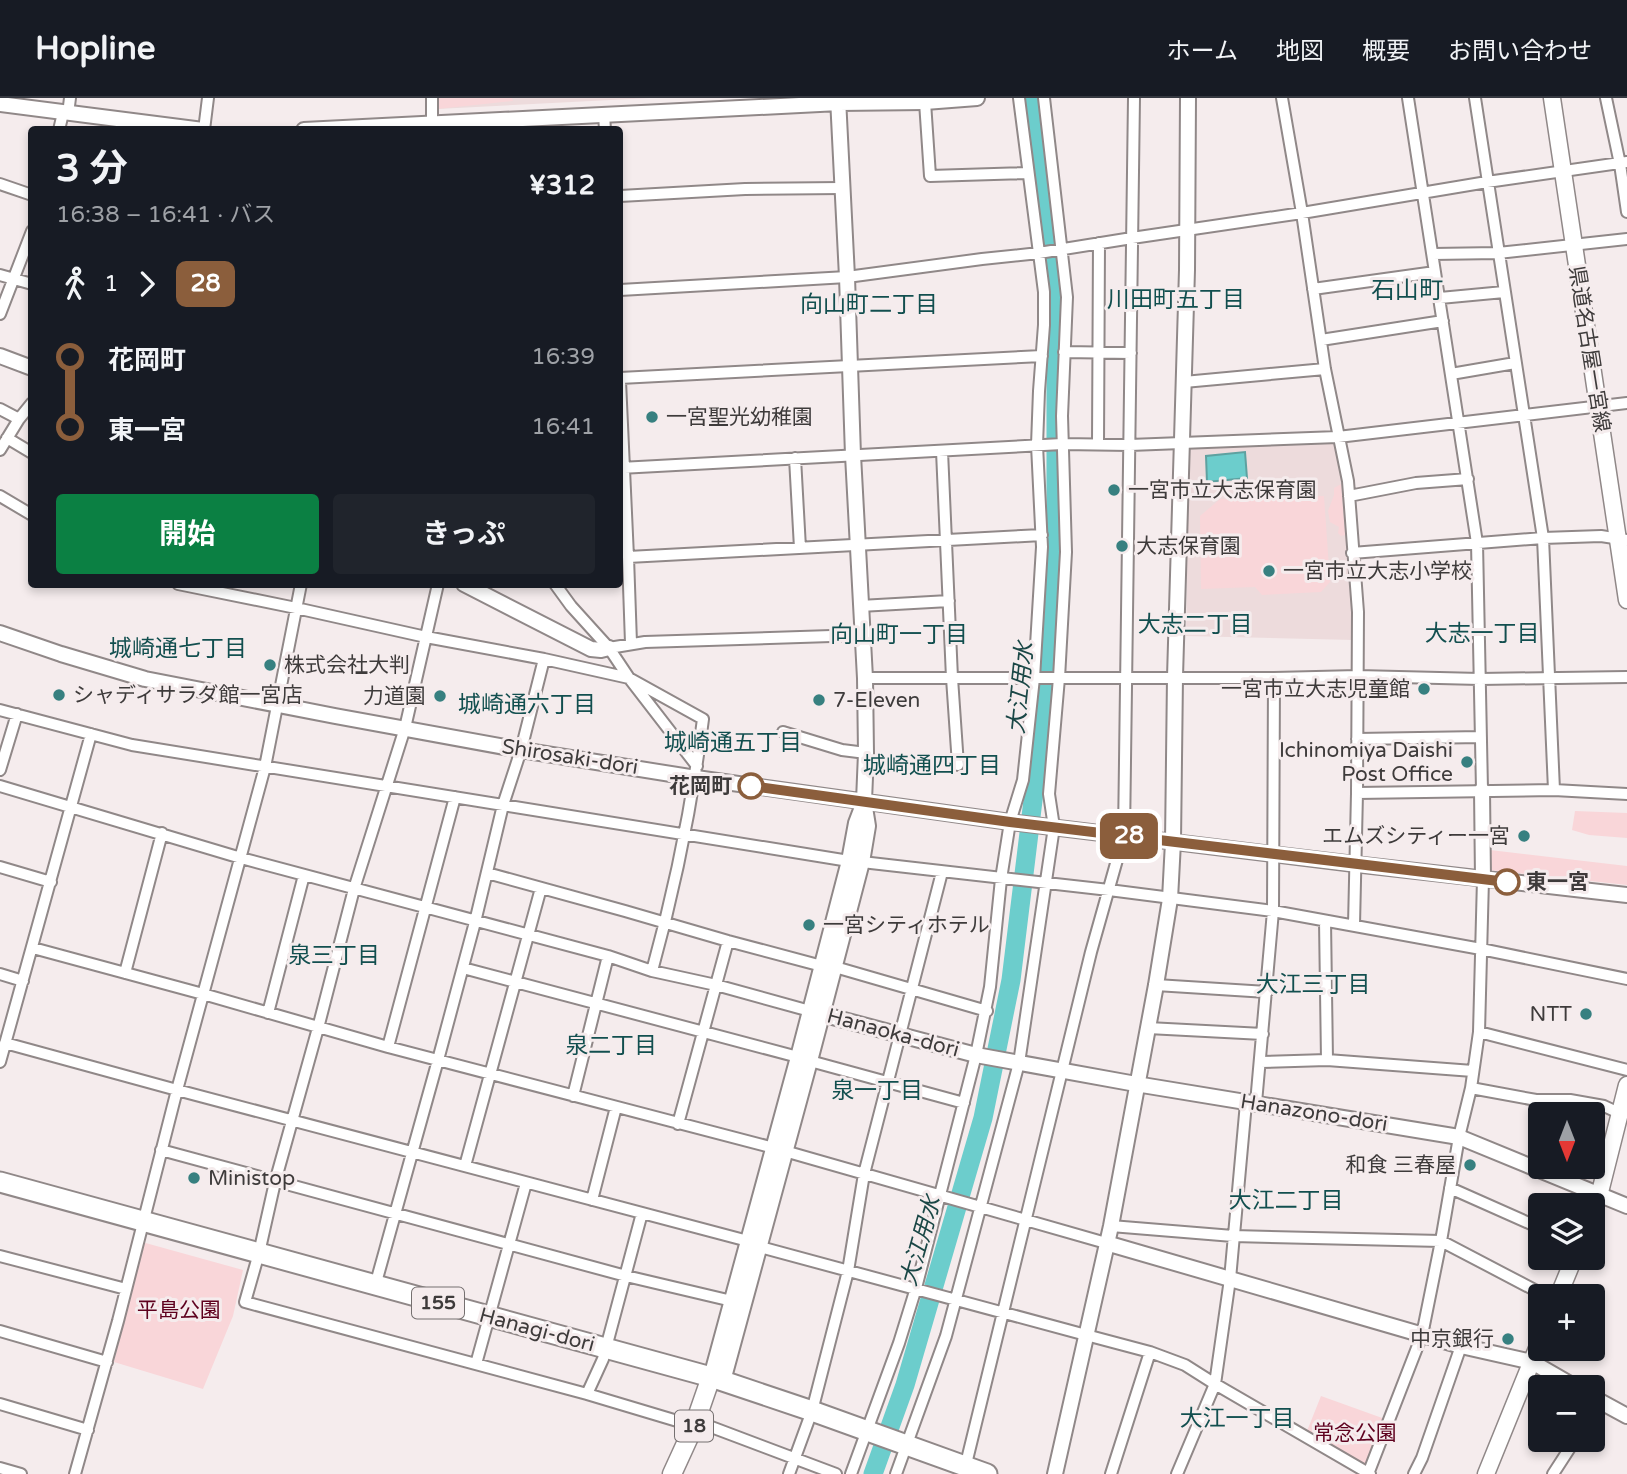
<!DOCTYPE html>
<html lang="ja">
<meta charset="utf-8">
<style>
:root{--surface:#171b24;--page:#20242c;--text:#f1f3f6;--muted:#9ea1a6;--line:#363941;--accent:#0b8043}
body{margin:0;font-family:"Varela Round","Noto Sans JP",sans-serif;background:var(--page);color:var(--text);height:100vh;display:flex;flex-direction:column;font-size:26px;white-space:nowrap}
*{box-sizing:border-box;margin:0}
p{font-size:23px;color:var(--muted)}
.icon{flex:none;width:38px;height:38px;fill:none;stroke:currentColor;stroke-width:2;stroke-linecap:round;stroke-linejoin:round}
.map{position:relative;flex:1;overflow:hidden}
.side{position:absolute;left:28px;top:28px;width:595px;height:462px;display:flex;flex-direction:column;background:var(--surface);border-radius:7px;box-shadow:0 4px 10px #0003}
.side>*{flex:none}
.badge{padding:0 14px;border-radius:10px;font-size:24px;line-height:46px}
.needle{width:46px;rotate:180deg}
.controls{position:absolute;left:1528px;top:1004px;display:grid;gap:14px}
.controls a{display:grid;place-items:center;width:77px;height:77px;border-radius:7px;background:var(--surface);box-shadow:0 4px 10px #0003;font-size:35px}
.map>.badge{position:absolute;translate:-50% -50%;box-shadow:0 0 0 4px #fff}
.legs{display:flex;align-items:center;gap:10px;height:77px;padding:0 28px;font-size:23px}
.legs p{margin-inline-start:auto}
.overview{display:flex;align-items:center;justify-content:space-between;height:119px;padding:0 28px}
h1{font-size:38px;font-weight:700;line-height:52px}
.cta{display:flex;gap:14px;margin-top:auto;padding:14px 28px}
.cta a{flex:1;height:80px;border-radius:7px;background:var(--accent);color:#fff;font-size:28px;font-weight:700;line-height:80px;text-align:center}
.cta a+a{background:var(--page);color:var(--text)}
ul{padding:0 28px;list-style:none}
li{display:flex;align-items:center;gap:24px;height:70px;font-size:26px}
li i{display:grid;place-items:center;width:10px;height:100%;margin:0 9px;background:currentColor}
li i::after{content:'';width:18px;height:18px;margin:-9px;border:5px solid;border-radius:50%;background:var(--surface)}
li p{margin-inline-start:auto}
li:first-child i{background:linear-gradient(#0000 50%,currentColor 0)}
li:last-child i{background:linear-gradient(currentColor 50%,#0000 0)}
header{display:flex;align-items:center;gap:42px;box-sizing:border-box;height:98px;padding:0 35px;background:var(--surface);border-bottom:2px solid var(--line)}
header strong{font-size:33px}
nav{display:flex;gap:38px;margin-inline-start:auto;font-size:24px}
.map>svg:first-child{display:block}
</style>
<header>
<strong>Hopline</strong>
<nav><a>ホーム</a><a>地図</a><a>概要</a><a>お問い合わせ</a></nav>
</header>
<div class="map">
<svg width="1627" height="1376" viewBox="0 0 1627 1376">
<rect width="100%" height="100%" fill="#f5eced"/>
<path fill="#eddbdc" d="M434,0h216l-213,11z
M1333,343l3,2 8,38 10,159 -168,-4 3,-186 3,-3z"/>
<path fill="#f9d6d9" d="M434,0h78l1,3 -76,8z
M1341,386l4,51 -4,1 -3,-3 1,-6 -9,-5 -2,-11 6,-16v-7z
M1324,398l6,86 -9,10 -59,3 -7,-8 -54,2 -1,-73 20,-17z
M1575,713l52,2v25l-38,-3 -17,-5z
M1490,752l137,16v19l-138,-15z
M142,1144l101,28 -10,46 -30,73 -89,-27z
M1321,1298l64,23 -18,49 -60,-37z"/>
<path fill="#6ccdcc" stroke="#5ea1a0" stroke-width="2" d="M1245,354l2,26 -40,4 -1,-26z"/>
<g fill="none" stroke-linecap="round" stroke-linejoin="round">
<path stroke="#6ccdcc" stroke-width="19" d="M873,1376l32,-89 78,-267 28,-138 24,-196 19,-171 2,-64v-177l-6,-132 -19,-142"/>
<g stroke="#908888" stroke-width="14">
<path id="minor" d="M432,0v25
M1282,0l20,115 23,156 23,112 10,131 -1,181 -3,132
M1408,0l69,445 5,247
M1475,0l68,440 11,252
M1606,0l14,66 7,48
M925,4l5,74 98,-3
M68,16l2,-16
M604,17l1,15
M59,32l4,-17
M204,32l4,-32
M0,86l32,11
M620,98l125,-7 97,-1
M1433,156l65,-1 129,-14
M0,177l32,9
M1313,191l122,-17
M620,192l227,-13 135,-18 57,-6 93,-15 170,-25 185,-31 140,-20
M1440,200l64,-6
M0,216l32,-83
M1321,242l122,-19
M1064,254l67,1
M1451,276l64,-11
M620,280l422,-22
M620,283l8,176 3,86
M1184,284l141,-13
M0,311l19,10
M7,340l25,15
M1098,346l1,-201
M0,352l19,-31 13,-16
M942,353l10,227 6,87
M795,360l5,90
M620,370l442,-24 68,1 208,-8 289,-34
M0,398l32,19
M1349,398l67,-13 52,-4
M1352,455l191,-15 58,-2 26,4
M628,459l414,-22
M178,486l118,24 130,29 118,22 85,19 74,41c-11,86 -28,169 -51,252
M438,486l-33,144 -51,161 -36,139 -43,154 -16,71 -14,49 342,92 107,32
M555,486l16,22 38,42 20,30 68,88
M860,508l89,-5
M609,550l36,-6 217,-7
M865,580h409l84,-2 122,3 147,-2
M0,612l132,35 717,116
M783,634l59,18 24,3
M1357,641l124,-2
M0,672l17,-56
M0,688l241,72 367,98 44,15 64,14 94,26
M1357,695l197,-3 73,4
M862,764l247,28 164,21 208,38 146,30
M0,769l51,15
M487,775l138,38 103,30 94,25
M1325,823l2,139
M33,850l170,46 185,53 386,101 332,95
M835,869l152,44
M463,870l335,89
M125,875l37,-140
M0,876l23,7
M1156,887l111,7
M268,915l36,-138
M1148,930l115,6
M1479,934l148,38
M5,945l172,47 571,151
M388,949l67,-250
M810,963l154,42
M0,964l91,-328
M1260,964l67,-2 146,11
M1471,990l65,12h34l34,6 15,7
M573,998l35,-140
M1256,1005l17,-192 1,-233
M678,1026l50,-183
M161,1052l465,126 106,25
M465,1068l76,-278
M1450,1090l90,40
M592,1102l24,-93
M1111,1128l122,10 208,5 107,56
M760,1149l326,88 64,17 35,13 30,19 155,90
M0,1158l126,33
M375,1188l63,-226 37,-138 28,-117 18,-55 23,-91
M0,1233l107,31
M476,1266l50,-181
M587,1296l16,-35 39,-146
M0,1306l88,26
M1592,1317l9,-13
M706,1327l130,49
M0,1370l21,6
M965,1370l126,-516 33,-117 10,-737
M75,1376l43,-153 59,-231 88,-323 36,-183
M789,1376l23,-63 36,-140 16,-97 78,-302
M851,1376l48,-131 17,-55 60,-233 14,-68 11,-108 9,-57 13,-42 11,-102 8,-131 -5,-102 2,-54 5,-66v-33l-5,-39 -20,-155
M896,1376l50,-138 73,-273 35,-236 -5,-33 10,-116 7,-126 -4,-136 5,-119 -23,-199
M1111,1376l39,-122
M1177,1376l38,-90 15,-105 16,-176
M1368,1376l54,-139 19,-94 18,-104 12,-49 8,-56 4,-153
M1414,1376l8,-16 39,-112
M1553,1376l22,-34"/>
</g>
<g stroke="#908888" stroke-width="18">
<path id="tertiary" d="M0,6l203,26
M304,32l535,-27 86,-1 52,-4
M0,258l32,12
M464,486l127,65 10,1 8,-2
M0,535l61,21 84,25 190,37 186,34 175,28 314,44 344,42 273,31
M1482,692l1,89
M810,913l166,44 160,29 323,53 168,69
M1106,1145l355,103 71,16 45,26
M711,1279l87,-320 51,-196 7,-38 8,-21
M723,1283l87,-320 52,-199 6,-36 -4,-25 2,-48 -1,-75 -12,-223 -6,-178 -9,-179
M1592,1299l35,19
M1055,1376l56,-248 45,-241 14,-86 3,-57 2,-165 12,-407 1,-172"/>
</g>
<g stroke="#908888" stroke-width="19">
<path id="secondary" d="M1552,0l75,502
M1592,1114l7,-16 28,-111
M1558,1199l16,-39
M1486,1376l54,-133"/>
</g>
<g stroke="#908888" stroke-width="21">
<path id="primary" d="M672,1376l22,-48 17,-49"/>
</g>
<g stroke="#908888" stroke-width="23">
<path id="trunk" d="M0,1084l711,195 101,34 175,63"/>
</g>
<use href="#minor" stroke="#fff" stroke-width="10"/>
<use href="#tertiary" stroke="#fff" stroke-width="14"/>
<use href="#secondary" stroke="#fff" stroke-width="16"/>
<use href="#primary" stroke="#fff" stroke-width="18"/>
<use href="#trunk" stroke="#fff" stroke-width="19"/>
</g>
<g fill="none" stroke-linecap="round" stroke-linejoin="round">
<g stroke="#fff" stroke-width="16">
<path id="line-1" d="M751,688l259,36 497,60"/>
</g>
<use href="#line-1" stroke="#8b5e3c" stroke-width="10"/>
</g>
<g fill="#378080" stroke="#f5eced" stroke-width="2.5">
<circle cx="652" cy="319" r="7"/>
<circle cx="1114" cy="392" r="7"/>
<circle cx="1122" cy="448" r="7"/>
<circle cx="1269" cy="473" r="7"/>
<circle cx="270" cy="567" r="7"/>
<circle cx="1424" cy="591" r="7"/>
<circle cx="59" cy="597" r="7"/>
<circle cx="440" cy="598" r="7"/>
<circle cx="819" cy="602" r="7"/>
<circle cx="1467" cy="664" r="7"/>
<circle cx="1524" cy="738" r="7"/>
<circle cx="809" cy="827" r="7"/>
<circle cx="1586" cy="916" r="7"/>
<circle cx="1470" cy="1067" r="7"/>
<circle cx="194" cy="1080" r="7"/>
<circle cx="1508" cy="1241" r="7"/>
</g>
<g fill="#fff" stroke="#8b5e3c" stroke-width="3.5">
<circle cx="751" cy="688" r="12"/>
<circle cx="1507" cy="784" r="12"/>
</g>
<g text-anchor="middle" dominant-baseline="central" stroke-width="6" stroke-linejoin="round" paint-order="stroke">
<g fill="#f5eced" stroke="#757070" stroke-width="2">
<rect x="412" y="1189.5" width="52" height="31" rx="5"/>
<rect x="675" y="1312.5" width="38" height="31" rx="5"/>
</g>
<g font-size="19" font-weight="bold" fill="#3e3b3b">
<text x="438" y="1205">155</text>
<text x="694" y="1328">18</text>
</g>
<g font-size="21" fill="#3e3b3b" stroke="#f5eced">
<text transform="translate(1589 251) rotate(81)">県道名古屋一宮線</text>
<text transform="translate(570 659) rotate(9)">Shirosaki-dori</text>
<text transform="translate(893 935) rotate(15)">Hanaoka-dori</text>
<text transform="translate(1314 1015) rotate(9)">Hanazono-dori</text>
<text transform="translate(537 1232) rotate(15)">Hanagi-dori</text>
</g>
<g font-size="21" fill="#3e3b3b" stroke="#f5eced" text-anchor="start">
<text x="666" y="319">一宮聖光幼稚園</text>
<text x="1128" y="392">一宮市立大志保育園</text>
<text x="1136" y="448">大志保育園</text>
<text x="1283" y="473">一宮市立大志小学校</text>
<text x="284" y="567">株式会社大判</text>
<text x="1410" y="591" text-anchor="end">一宮市立大志児童館</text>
<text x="73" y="597">シャディサラダ館一宮店</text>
<text x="426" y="598" text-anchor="end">力道園</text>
<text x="833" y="602">7-Eleven</text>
<text x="1453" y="652" text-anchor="end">Ichinomiya Daishi<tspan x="1453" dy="24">Post Office</tspan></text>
<text x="1510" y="738" text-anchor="end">エムズシティー一宮</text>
<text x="823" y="827">一宮シティホテル</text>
<text x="1572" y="916" text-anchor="end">NTT</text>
<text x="1456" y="1067" text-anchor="end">和食 三春屋</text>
<text x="208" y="1080">Ministop</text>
<text x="1494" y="1241" text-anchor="end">中京銀行</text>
</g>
<g font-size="21" font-weight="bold" fill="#3e3b3b" stroke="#f5eced" text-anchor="end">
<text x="732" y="688">花岡町</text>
<text x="1526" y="784" text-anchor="start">東一宮</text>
</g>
<g font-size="21" fill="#5e011e" stroke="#f5eced">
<text x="179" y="1212">平島公園</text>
<text x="1355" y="1335">常念公園</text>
</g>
<g font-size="23" fill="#124f4f" stroke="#f5eced">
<text x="1176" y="202">川田町五丁目</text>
<text x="869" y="207">向山町二丁目</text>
<text x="1195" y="527">大志二丁目</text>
<text x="1482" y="536">大志一丁目</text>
<text x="899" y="537">向山町一丁目</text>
<text x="178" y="551">城崎通七丁目</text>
<text x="527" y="607">城崎通六丁目</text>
<text x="733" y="645">城崎通五丁目</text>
<text x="932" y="668">城崎通四丁目</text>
<text x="334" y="858">泉三丁目</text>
<text x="1313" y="887">大江三丁目</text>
<text x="611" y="948">泉二丁目</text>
<text x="877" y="993">泉一丁目</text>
<text x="1286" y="1103">大江二丁目</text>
<text x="1237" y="1321">大江一丁目</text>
</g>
<g font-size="23" font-style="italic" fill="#1a4746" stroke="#f5eced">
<text transform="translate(1021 590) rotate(-84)">大江用水</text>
<text transform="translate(921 1143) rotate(-74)">大江用水</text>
</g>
<g font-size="24" fill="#124f4f" stroke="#f5eced">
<text x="1407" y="192">石山町</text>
</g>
</g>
</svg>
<div class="controls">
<a><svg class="needle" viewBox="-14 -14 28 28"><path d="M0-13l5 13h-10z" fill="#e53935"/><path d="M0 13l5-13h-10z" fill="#9ea1a6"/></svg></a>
<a><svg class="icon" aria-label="layers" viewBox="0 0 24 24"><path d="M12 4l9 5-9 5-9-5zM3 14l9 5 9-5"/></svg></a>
<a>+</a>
<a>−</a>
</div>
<b class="badge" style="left:1129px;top:738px;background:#8b5e3c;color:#fff">28</b>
<section class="side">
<div class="overview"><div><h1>3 分</h1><p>16:38 – 16:41 · バス</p></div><b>¥312</b></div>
<div class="legs"><svg class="icon" aria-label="walk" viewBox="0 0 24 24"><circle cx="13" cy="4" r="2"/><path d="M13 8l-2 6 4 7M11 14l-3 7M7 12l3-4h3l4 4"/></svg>1<svg class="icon" aria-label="forward" viewBox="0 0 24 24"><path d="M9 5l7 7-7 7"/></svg><b class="badge" style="background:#8b5e3c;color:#fff">28</b></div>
<ul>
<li><i style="color:#8b5e3c"></i><b>花岡町</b><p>16:39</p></li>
<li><i style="color:#8b5e3c"></i><b>東一宮</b><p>16:41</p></li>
</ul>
<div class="cta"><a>開始</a><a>きっぷ</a></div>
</section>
</div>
